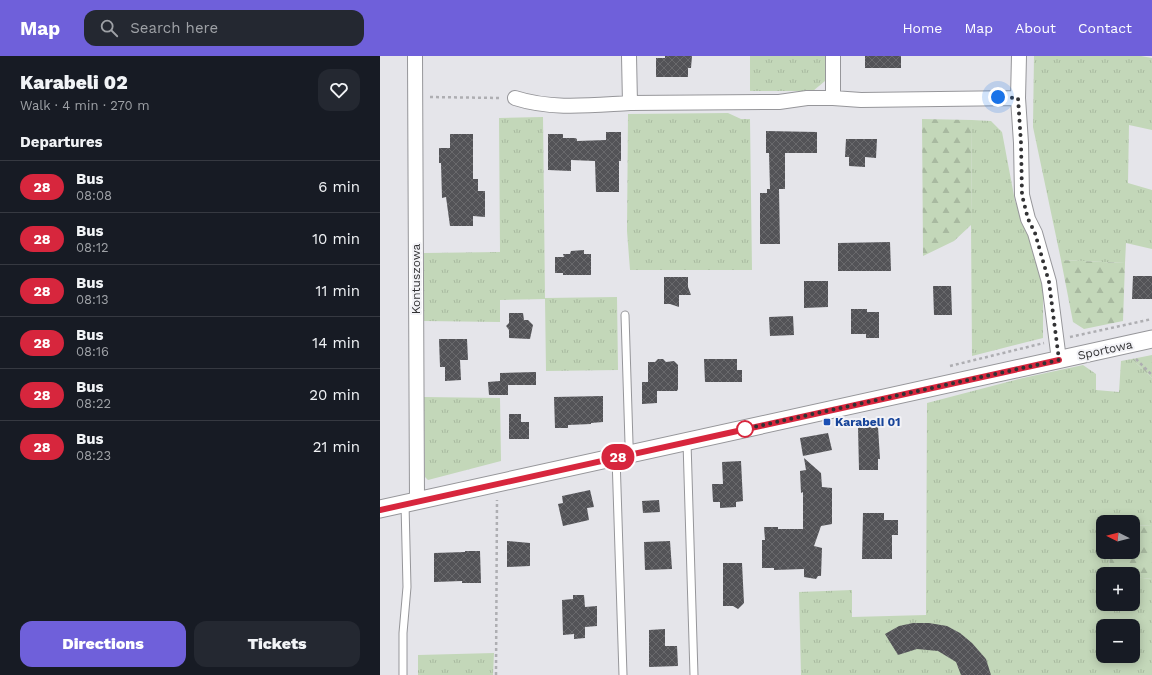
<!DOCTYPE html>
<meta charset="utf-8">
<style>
:root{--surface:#171b24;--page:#242831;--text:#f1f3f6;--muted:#9ea1a6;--line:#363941;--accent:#6f60da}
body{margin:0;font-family:"Work Sans",sans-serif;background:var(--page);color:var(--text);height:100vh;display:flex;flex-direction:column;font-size:15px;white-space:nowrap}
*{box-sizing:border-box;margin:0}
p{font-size:13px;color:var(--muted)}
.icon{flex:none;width:22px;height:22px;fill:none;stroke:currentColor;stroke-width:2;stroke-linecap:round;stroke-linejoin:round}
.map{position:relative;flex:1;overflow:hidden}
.details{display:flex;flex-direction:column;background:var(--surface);width:380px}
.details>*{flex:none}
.badge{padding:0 8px;border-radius:13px;font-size:14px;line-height:26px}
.needle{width:26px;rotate:276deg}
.fabs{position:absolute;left:716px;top:459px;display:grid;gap:8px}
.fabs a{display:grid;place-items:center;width:44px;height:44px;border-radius:8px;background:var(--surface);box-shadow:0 2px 10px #0003;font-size:20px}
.you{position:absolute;width:20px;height:20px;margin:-10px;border:3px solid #fff;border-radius:50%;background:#1a73e8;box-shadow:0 0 0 6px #1a73e833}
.map>.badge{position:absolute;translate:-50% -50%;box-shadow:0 0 0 2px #fff}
h2{padding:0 20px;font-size:15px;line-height:36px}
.round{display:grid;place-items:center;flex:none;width:42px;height:42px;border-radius:12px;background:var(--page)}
.overview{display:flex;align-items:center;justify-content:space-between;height:68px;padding:0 20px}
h1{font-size:19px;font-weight:800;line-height:30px}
.button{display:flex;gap:8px;margin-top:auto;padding:8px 20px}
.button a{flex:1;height:46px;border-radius:12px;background:var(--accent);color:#fff;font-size:16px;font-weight:800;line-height:46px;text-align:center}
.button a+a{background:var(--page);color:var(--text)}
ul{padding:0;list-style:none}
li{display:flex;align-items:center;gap:12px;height:52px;padding:0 20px;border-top:1px solid var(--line)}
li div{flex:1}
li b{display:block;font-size:15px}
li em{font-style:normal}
li .badge{min-width:44px;font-weight:700;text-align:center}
header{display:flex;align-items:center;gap:24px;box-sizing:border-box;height:56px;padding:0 20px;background:var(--accent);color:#fff}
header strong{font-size:19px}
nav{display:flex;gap:22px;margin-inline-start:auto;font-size:14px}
.search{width:280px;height:36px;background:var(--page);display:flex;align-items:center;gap:10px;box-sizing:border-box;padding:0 14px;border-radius:12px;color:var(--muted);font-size:15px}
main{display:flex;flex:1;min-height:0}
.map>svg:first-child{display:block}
</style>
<header>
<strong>Map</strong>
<div class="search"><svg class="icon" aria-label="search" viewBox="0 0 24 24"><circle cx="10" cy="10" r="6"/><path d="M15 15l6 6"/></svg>Search here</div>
<nav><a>Home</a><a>Map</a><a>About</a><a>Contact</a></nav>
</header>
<main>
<section class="details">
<div class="overview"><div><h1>Karabeli 02</h1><p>Walk · 4 min · 270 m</p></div><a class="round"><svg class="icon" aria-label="heart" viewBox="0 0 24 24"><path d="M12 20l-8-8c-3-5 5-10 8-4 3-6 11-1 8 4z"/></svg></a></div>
<h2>Departures</h2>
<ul>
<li><span class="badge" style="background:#d7263d;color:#fff">28</span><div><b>Bus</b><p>08:08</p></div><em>6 min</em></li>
<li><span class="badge" style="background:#d7263d;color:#fff">28</span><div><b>Bus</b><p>08:12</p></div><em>10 min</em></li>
<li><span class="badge" style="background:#d7263d;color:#fff">28</span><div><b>Bus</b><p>08:13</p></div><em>11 min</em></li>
<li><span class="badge" style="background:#d7263d;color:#fff">28</span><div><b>Bus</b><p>08:16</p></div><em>14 min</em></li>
<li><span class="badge" style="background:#d7263d;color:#fff">28</span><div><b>Bus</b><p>08:22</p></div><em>20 min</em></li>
<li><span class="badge" style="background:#d7263d;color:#fff">28</span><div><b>Bus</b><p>08:23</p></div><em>21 min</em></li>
</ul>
<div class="button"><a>Directions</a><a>Tickets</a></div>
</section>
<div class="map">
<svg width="772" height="619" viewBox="0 0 772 619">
<defs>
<pattern id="grass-tufts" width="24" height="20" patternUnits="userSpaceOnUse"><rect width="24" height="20" fill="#c3d7b9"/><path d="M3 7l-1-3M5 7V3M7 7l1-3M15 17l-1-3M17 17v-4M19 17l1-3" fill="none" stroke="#a8b9a0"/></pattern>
<pattern id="forest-firs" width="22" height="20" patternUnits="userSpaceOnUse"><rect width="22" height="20" fill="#c3d7b9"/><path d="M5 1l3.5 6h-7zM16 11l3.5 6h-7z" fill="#a8b9a0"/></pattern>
<pattern id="building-cross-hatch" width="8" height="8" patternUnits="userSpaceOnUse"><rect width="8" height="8" fill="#535357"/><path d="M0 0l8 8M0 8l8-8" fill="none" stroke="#69696c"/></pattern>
</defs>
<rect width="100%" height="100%" fill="#e5e5ea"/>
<path fill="url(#grass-tufts)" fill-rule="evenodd" d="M370,0h75v25l-12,10h-63z
M654,0h107l11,2v72l-23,-5 -1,58 24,7v59l-26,-6 -1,20 -64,-3 -28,-133z
M348,57l13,6h9l2,151h-122l-3,-39 1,-117z
M163,61l2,181 72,-1 1,73 -72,1 -1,-72 -45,1v22l-76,-1v-68l76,-1 -1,-134z
M592,64l19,1 11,11 13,69 16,40 12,48v49l-71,18 -1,-131z
M752,303l20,19v148l-19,-1v-3h-30v30h7l-1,22h-6v30h30v-27l19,2v96h-351l-2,-83 53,-2v27l74,-2 1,-212 96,-25 60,-13 13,9v16l23,2 2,-31zM723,570h30v30h-30z
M44,341l76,1 1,63 -73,19 -3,-3z
M114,597l-1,22h-75v-20z"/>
<path fill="url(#forest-firs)" d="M542,63l50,1 -1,105 -17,16 -31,15z
M681,204l64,3 -2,58 -39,8 -11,-7z
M772,299v23l-20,-19z
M753,469l19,1v53l-19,-2v-3h-24l1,-22h23z"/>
<path fill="url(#building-cross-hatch)" d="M285,0h27l-1,12h-3v9h-32v-19h9z
M485,0h36v12h-36z
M386,75l51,1v21h-32v36h-6l1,55h-20v-51h7v-4h3l-1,-36h-3z
M226,76h15v29h-2v31h-23l-1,-31 -24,-1v11l-23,-1v-36h15v4h12l2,1v2l29,-1z
M70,78h23v45h5v12h7v26l-12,-1v10h-23l-4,-29 -4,1 -1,-35h-2v-15h11z
M466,83h31l-1,19 -11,-1v10l-16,-1v-9h-4z
M510,186l1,29h-53v-28z
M204,194v4h7v21h-28v-2h-8v-16h9l-1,-3h7l1,-3z
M753,220h19v23h-20z
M284,221h24v10l3,8h-12v12l-9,-3h-6z
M424,225h24v26l-24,1z
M553,230h18l1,29h-18z
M471,253h16v3h12v26h-13v-4h-15z
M129,257h14l1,7h4l5,5 -3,14 -21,-1v-8l-3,-4 3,-3z
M413,260l1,19 -24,1 -1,-19z
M59,283h28l1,21h-8l1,20 -16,1v-14h-5z
M278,303h5l3,3 8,-1 4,4v24l-1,2h-20v12l-15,1v-22h6v-20h7z
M324,303h33v11h5v12h-37z
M156,316v13h-28v10h-19l-1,-13 12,-1v-8z
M223,340v26l-12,1v1l-23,1v3h-13l-1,-31z
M129,358h12v8h8v17h-20z
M478,371h20l2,32h-2v11h-19z
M448,377l4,17 -29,6 -3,-18z
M424,402l17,15 1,14 10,1v36l-11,2 -7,20 8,2 -1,28h-3l-2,3 -12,-2v-8l-30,1v-2h-12v-28h3l-1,-13h14v2h25v-37l-2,1 -1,-22 6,-1z
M361,405l2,40 -7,1v5l-16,1v-6h-7l-1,-18h11l-1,-22z
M210,434l4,17 -7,1 2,12 -26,6 -5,-22 5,-1 -1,-7z
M279,444l1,12 -17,1 -1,-12z
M483,457h21v7h14v15h-6v24h-30z
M127,485l23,2v23l-23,1z
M290,485l2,28 -27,1 -1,-28z
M85,495h15l1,32h-19v-2l-28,1v-29l31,-1z
M343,507h19l2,40 -6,6 -5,-3h-10z
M193,539h11l1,12 12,-1v20l-12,1v11l-11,1v-5l-11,1 -1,-35 11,-1z
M533,567h16l18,3 13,7 12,10 14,16 5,16h-30l-5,-13 -18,-11 -21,-2 -19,6 -13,-21 14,-8z
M285,573v17h12l1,20 -29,1v-37z"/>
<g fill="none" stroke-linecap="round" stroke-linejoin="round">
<g stroke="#96969a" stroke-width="9">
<path id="service" d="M245,259l4,128 1,11
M307,386l7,233
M236,401l7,218
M23,619v-42l4,-46 -2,-83"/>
</g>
<g stroke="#96969a" stroke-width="16">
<path id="minor" d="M35,0l2,445
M249,0l1,47 149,-1 28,-4h26l28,2 157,-2
M453,0v42
M639,0l-1,42 3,45 1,52 6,24 7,14 14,49 10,78
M135,42c37,12 77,7 115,5"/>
</g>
<g stroke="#96969a" stroke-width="19">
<path id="tertiary" d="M0,453l772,-170"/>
</g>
<path stroke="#aeaeb2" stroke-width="2.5" stroke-dasharray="3 3" stroke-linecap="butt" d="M50,41l71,1
M690,281l82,-18
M756,303l16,16
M570,310l94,-23
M116,619l1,-175"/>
<use href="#service" stroke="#fff" stroke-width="7"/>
<use href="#minor" stroke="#fff" stroke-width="14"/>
<use href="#tertiary" stroke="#fff" stroke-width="17"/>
</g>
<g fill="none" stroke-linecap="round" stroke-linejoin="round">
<g stroke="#fff" stroke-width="9">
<path id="line" d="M0,454l679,-150"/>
</g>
<use href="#line" stroke="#d7263d" stroke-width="6"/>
<path stroke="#323234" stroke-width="4" stroke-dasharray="0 7.2" d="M365,373l-5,1 319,-70 -10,-78 -14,-49 -7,-14 -6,-24 -1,-52 -3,-45 -20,-1"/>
</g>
<rect fill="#1a4fb4" stroke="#f3f3f7" stroke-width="1.5" x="443" y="362" width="8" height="8" rx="2"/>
<circle fill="#fff" stroke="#d7263d" stroke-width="2" cx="365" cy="373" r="8"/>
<g text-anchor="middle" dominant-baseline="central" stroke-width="4" stroke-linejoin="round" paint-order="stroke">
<g font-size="12" fill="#323234" stroke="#f3f3f7">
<text transform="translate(36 223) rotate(-90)">Kontuszowa</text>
<text transform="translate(725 294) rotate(-12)">Sportowa</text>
</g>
<g font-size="12" font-weight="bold" fill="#164399" stroke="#f3f3f7" text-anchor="start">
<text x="455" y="366">Karabeli 01</text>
</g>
</g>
</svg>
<div class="fabs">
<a><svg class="needle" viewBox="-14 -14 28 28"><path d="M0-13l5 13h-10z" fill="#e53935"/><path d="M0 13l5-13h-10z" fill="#9ea1a6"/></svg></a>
<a>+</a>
<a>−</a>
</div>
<div class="you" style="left:618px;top:41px"></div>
<b class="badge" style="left:238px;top:401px;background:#d7263d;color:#fff">28</b>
</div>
</main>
